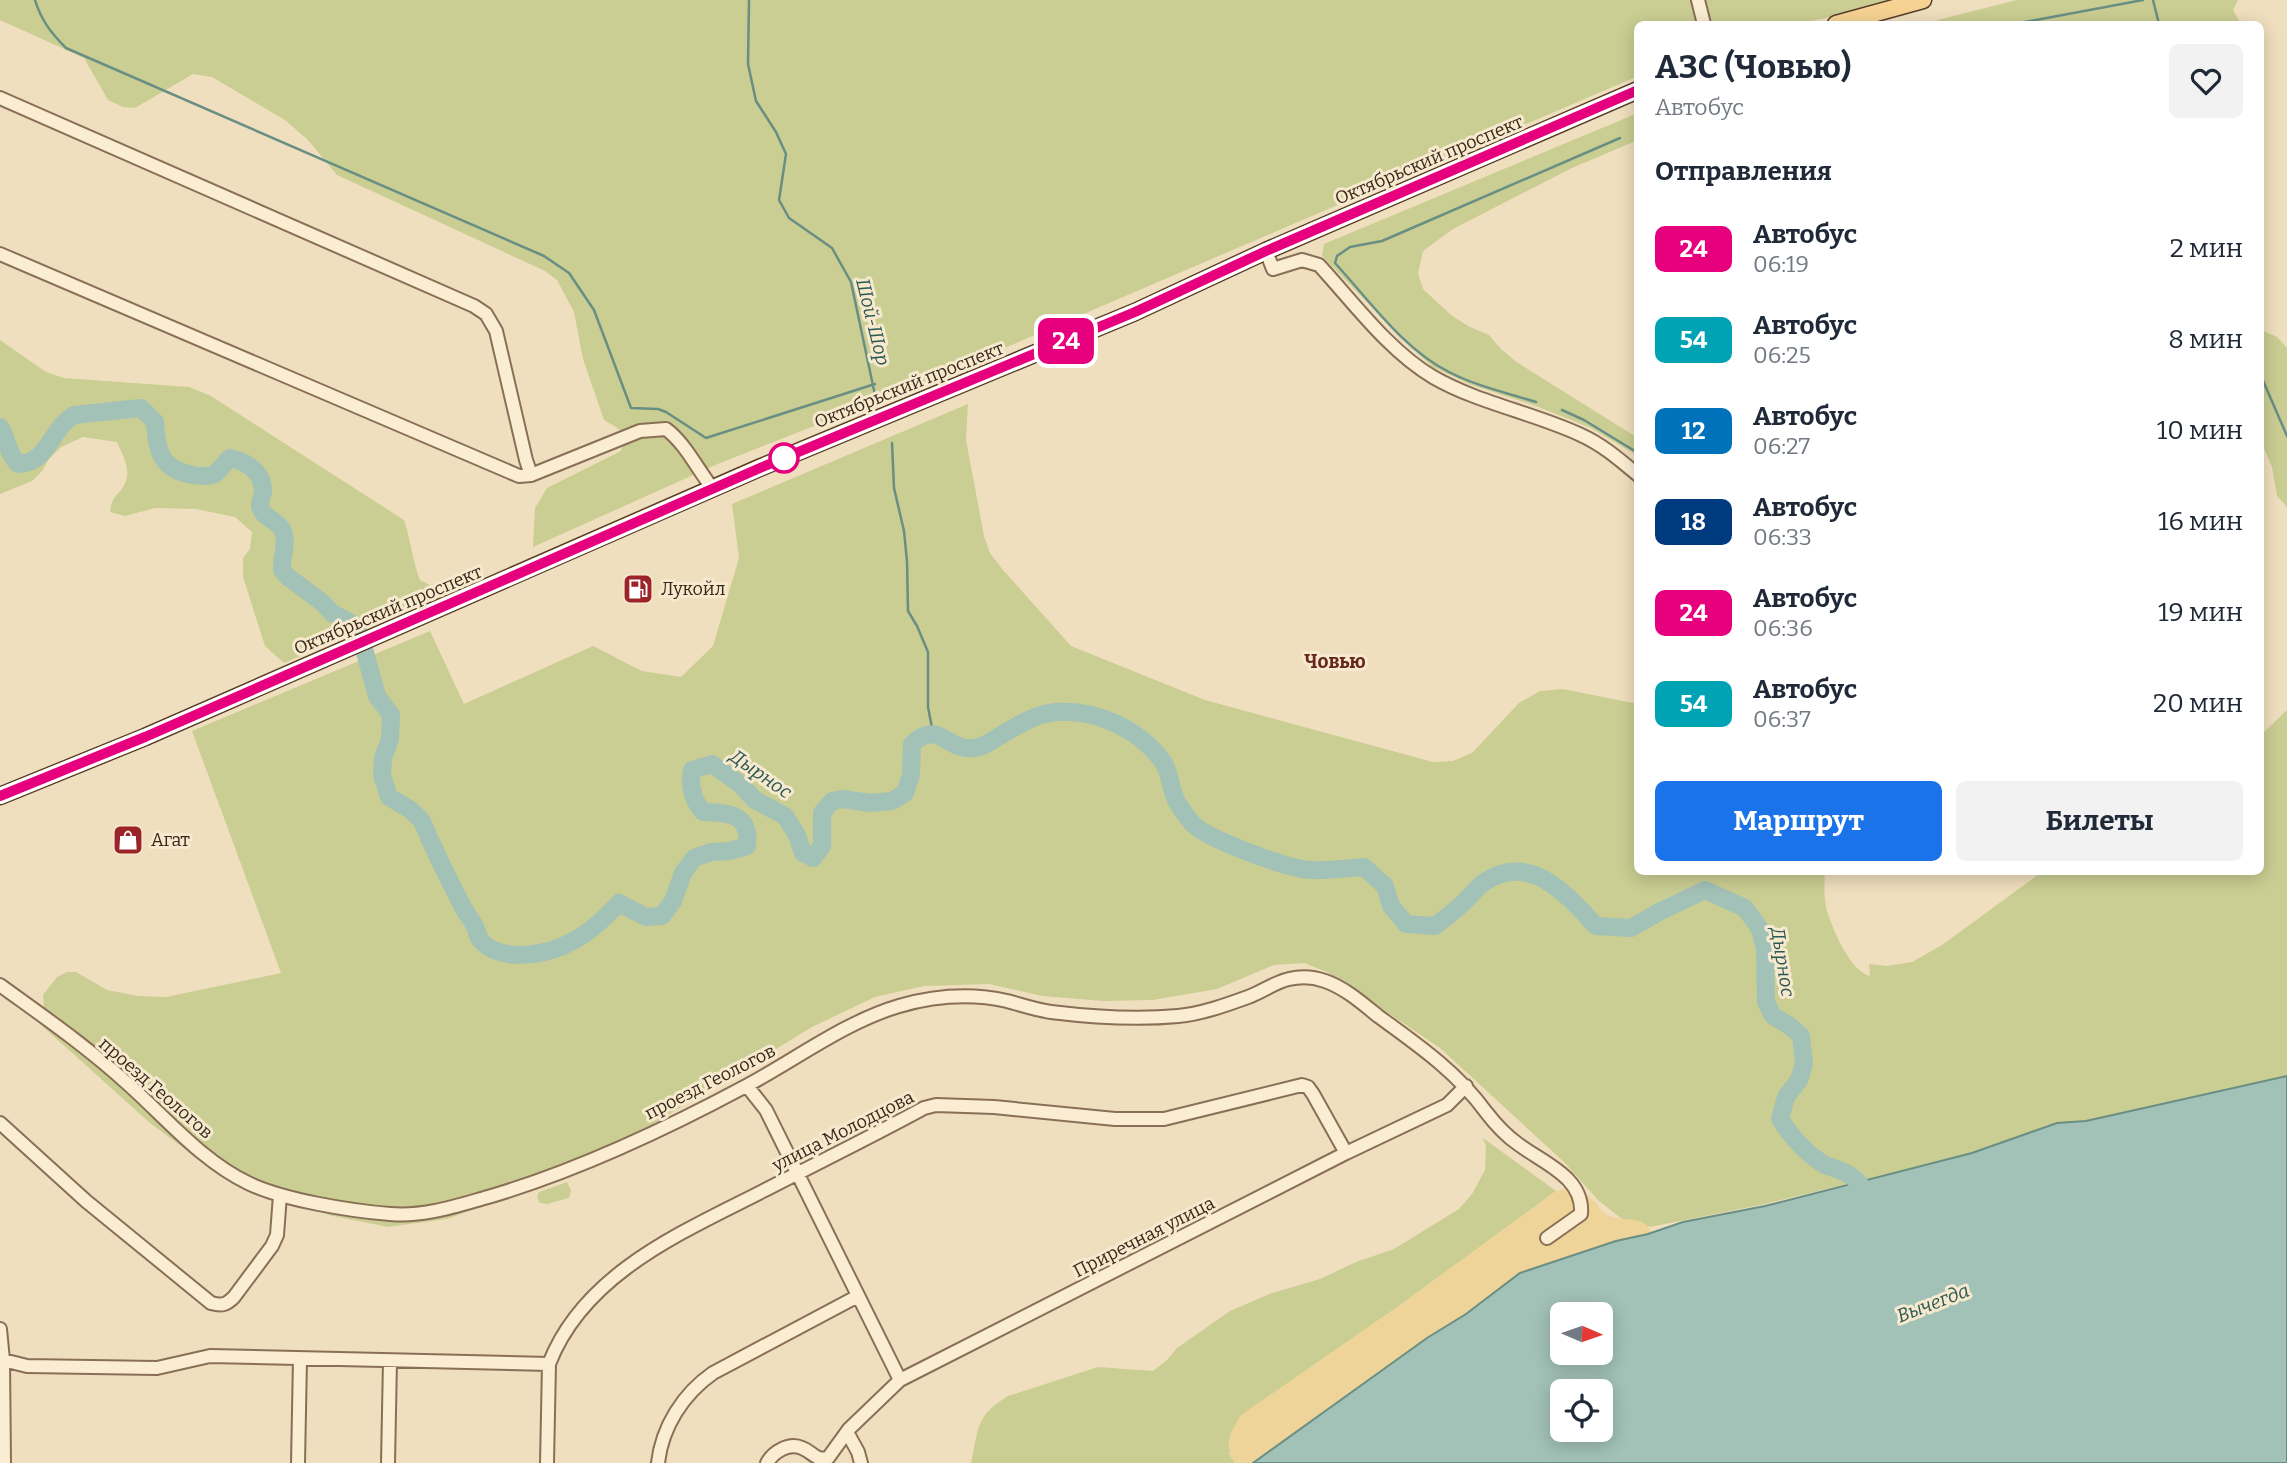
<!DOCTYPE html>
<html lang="ru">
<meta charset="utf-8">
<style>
:root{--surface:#fff;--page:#f2f2f3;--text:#1f2937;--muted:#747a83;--accent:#1a73e8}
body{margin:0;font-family:Bitter,serif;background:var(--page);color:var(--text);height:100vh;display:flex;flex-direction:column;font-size:26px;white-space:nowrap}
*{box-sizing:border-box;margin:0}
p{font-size:23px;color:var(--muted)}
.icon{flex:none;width:38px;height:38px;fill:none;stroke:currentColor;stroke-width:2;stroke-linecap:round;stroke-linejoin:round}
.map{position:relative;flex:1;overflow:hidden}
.panel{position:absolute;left:1634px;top:21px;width:630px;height:854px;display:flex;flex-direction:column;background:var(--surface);border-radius:10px;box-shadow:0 4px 18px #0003}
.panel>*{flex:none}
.badge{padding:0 14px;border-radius:10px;font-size:24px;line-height:46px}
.needle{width:46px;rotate:92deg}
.tools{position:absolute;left:1550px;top:1302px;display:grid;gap:14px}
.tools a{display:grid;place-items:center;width:63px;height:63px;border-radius:10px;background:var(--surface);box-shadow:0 4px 18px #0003;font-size:35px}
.map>.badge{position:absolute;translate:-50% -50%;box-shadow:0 0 0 4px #fff}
h2{padding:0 21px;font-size:26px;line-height:63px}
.round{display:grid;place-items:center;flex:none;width:74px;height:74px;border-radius:10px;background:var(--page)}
.headline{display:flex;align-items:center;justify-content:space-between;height:119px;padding:0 21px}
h1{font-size:33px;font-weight:700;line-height:52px}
.cta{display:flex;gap:14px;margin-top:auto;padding:14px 21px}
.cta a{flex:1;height:80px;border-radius:10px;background:var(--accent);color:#fff;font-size:28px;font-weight:700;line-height:80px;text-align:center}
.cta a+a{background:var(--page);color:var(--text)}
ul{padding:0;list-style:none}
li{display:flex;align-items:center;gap:21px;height:91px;padding:0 21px}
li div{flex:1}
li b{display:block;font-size:26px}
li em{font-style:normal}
li .badge{min-width:77px;font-weight:700;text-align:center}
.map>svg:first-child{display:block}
</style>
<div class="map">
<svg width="2287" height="1463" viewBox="0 0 2287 1463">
<rect width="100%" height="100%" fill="#f0dfbe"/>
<path fill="#cace92" d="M0,0h1892l-65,18 -34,6h-155v52l-722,310 -196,77 -187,84 2,-39 12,-20 74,-37c6,-19 -1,-22 -17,-31l-21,-61 -9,-47 -17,-32 -12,-9 -208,-96 -29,-35 -23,-20 -73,-43 -19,-3 -58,34 -12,-1 -15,-7 -24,-42 -84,-38z
M2017,0h221l-5,10 8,14h-319z
M1638,113v27l-66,28 -119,61 -30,22 -5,22 5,16 28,26 17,11 21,9 11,13 15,13 123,77v18l-47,-28 -55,-22 -67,-22 -36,-17 -20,-18 -91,-93 2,-12z
M2261,330l16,7 10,11v159l-10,-11 -5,-29 -11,-26z
M0,340l46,32 18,6 125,9 22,9 193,124c7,20 8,40 16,60l26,13 -162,70 -19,-17 -22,-69v-19l7,-9 2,-17 -17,-15 -39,-8 -41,-1 -30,8 -15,-4c2,-16 6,-14 13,-25 10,-15 0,-31 -6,-45l-34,-5 -22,10 -12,12 -7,12 -10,10 -32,13z
M968,404l-2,36 18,96 6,17 13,17 68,76 134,54 228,62 20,-1 19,-8 47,-50 21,-12 23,-2 75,15v168h187c-1,12 -1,27 2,39 6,19 23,60 43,65l-1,-12 17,2 26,-4 30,-17 100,-73h219v-137l26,-25v366l-201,45 -29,2 -85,30 -207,51 -115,23 -27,-7 -25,-20 -34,-38 -124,-114 -113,-76 -23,-9 -30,2 -57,24 -64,11 -50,1 -61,-5 -53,-12 -65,2 -49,11 -63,30 -236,144 -129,48 -59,8 -60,-12 -23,-11 -47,-11 -43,-22 -65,-48 -110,-99 4,-17 -1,-12 14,-18 10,-5h9l31,18 31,6 28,1 115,-24 -89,-242 238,-100 34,73 129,-58 49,25 39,6 32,-31 26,-88 -7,-54z
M1483,1138l73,53 -149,109 -178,153 6,10h-264c8,-35 4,-47 37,-67l90,-29 55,4 14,-11 10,-12 53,-37 42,-18 48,-14 36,-17 38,-13 65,-40 13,-15 13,-24 1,-23z
M567,1182l4,8 -2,8 -22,6 -7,-1 -3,-6 2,-5z"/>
<path fill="#eed499" d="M1566,1189c12,1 21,4 30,14 3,4 6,9 11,12 16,8 36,-2 45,18l-36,8 -96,32 -54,41 -39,24 -174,125h-18c-12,-20 -5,-29 6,-48l166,-115 149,-109z"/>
<path fill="#a2c1b7" stroke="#698f84" stroke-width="2" fill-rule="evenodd" d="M2287,1076v387h-1034l174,-125 39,-24 54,-41 96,-32 32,-7 35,-12 82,-16 207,-53 85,-30 29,-2zM1563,1314h38v39h-38zM1563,1391h38v39h-38z"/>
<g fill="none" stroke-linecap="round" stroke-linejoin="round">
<path stroke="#698f84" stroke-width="2.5" d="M35,0c6,20 16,33 31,48l478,208 25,17 25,37 37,98 27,1 8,3 40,26 169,-54
M749,0l-1,64 8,37 20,31 10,22 -7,46 10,18 43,30 19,34 24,113
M2153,0l6,24
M2014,24l129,-24
M2261,376l26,60
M1536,402c-29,-9 -60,-16 -87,-30 -46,-23 -80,-72 -114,-109l2,-7 13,-9 32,-6 238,-103
M1562,410l22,10 54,33
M892,443l2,45 10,43 3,30 1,50 9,15 11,26v55l5,26"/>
<path stroke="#a2c1b7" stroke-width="18" d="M0,427c9,13 6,25 18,37 31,-1 32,-35 56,-49l67,-7 14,14c2,29 5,47 38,53 6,1 16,2 22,-1 5,-4 10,-12 15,-16 16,3 33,14 33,33 0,5 -4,11 -3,16 3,11 19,14 23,24 5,12 -2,27 -1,39l6,7 35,26 9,10 22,12 7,13 16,58 14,19 -1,24 -7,19 -1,17 7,22 22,13 11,11c12,30 27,59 42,88 3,6 9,12 11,18 3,6 2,10 7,15 21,21 67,13 91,-1 17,-9 33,-24 46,-38l27,14 16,-1 11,-15 10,-28 11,-15 17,-6 19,-1 17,-5c4,-33 -19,-33 -44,-34 -10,-12 -14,-27 -11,-42l20,-6 29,21 14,15 30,16 12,19 6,18 10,5 9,-12v-33l10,-12 10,-2 29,4 21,-2 13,-8 6,-18 1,-31c29,-27 36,12 67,3 7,-2 13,-6 19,-10 19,-11 36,-23 58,-25 39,-3 84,17 107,50 8,11 7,28 14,40 4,7 10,15 16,22 13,15 96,45 118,46 17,1 36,-2 53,-3l21,19 6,20 15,18 29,2c10,-8 20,-15 29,-24 7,-6 12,-14 19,-19 46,-33 84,12 113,43l35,2 28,-16 46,-22 40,18 15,21 5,20 1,53 7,14 17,10 11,10 3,28 -5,16 -13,17 -6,22c12,19 25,33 43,45 5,3 11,3 16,6 15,5 26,17 29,32"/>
<g stroke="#896f56" stroke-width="16">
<path id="minor" d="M1698,0l6,24
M0,98l474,208 12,8 10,17 30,129 5,15
M1266,251l7,18 29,-9 17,5c35,38 70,86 114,112 45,26 101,36 148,58 22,10 39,25 57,40
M0,254l519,222 12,-1 109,-44 26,-2c20,15 31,40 47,60
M0,985c44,32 89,63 129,100 38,34 73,76 119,98 35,17 103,28 142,31 34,3 66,-8 98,-17 89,-26 176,-67 258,-111 49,-26 99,-64 153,-80 35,-10 72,-13 108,-5 15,4 29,9 44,11 41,5 85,8 127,4 23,-2 48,-11 70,-19 14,-5 27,-15 41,-18 12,-3 25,-2 36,2 20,7 37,22 53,35 40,29 79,56 108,96 10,13 19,23 32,32 25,19 66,33 63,70l-34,24
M747,1086l19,24 134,270
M0,1123l86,78 125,102c11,3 15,2 23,-6l38,-51 5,-11 3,-40
M0,1329l3,31 1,103
M3,1360l24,6 130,2 53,-12 339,8
M847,1432l11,20 3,11
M298,1463l2,-104
M388,1463l2,-102
M547,1463l2,-99c35,-91 134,-132 214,-173 54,-28 108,-54 161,-83l12,-3 58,2 121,12h49l138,-34 6,2 5,7 33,59
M658,1463c4,-36 25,-69 55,-90l145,-77
M767,1463c6,-11 22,-21 35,-15 11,4 13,13 26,10l21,-29 51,-49 446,-227 101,-48 19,-19"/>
</g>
<g stroke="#563d2b" stroke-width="19">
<path id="major" d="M1836,24l87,-24
M0,796l145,-59 614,-269 376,-156 131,-61 372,-161"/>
</g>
<use href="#minor" stroke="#faedd2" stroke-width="12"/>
<use href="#major" stroke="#f6d393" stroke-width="16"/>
</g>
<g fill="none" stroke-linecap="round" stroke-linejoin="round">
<g stroke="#fff" stroke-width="16">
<path id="line" d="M0,796l145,-59 615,-269 375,-156 131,-61 372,-161"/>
</g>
<use href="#line" stroke="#e6007e" stroke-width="10"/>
</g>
<defs>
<g id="fuel-square" transform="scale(1.575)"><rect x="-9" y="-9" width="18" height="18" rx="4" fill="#9b2329" stroke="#f7e9ce"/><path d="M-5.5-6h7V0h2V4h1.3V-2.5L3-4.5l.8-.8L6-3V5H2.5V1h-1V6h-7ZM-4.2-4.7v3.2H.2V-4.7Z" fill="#fff"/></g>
<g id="shop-square" transform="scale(1.575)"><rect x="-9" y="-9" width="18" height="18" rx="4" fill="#9b2329" stroke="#f7e9ce"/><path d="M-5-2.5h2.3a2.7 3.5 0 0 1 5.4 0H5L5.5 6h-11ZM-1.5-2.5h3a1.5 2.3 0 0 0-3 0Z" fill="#fff"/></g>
</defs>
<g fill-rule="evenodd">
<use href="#fuel-square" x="638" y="589"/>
<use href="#shop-square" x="128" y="840"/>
</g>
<circle fill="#fff" stroke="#e6007e" stroke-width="3.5" cx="784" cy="458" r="14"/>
<g text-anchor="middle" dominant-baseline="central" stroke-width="6" stroke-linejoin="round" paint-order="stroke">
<g font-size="18" fill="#38281b" stroke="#f7e9ce">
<text transform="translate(1429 160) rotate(-23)">Октябрьский проспект</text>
<text transform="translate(909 385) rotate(-22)">Октябрьский проспект</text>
<text transform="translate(388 610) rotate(-23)">Октябрьский проспект</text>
<text transform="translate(710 1082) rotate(-27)">проезд Геологов</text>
<text transform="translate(156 1088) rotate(41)">проезд Геологов</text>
<text transform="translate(843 1131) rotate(-27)">улица Молодцова</text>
<text transform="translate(1144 1237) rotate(-27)">Приречная улица</text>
</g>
<g font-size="18" fill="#38281b" stroke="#f7e9ce" text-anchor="start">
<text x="661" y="589">Лукойл</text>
<text x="151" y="840">Агат</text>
</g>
<g font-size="19" font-style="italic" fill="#2a5853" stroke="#f7e9ce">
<text transform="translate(873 322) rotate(76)">Шой-Шор</text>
<text transform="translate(761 774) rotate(35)">Дырнос</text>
<text transform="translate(1783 962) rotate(81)">Дырнос</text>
<text transform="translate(1933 1303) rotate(-21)">Вычегда</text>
</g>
<g font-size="19" font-weight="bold" fill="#662619" stroke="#f7e9ce">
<text x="1335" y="661">Човью</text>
</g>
</g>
</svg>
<div class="tools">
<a><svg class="needle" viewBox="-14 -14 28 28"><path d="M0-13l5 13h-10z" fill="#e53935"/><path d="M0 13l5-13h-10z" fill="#747a83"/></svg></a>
<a><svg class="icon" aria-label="locate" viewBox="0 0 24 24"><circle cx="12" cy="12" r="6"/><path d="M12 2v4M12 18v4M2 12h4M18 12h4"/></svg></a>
</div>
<b class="badge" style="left:1066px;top:341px;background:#e6007e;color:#fff">24</b>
<section class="panel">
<div class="headline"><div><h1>АЗС (Човью)</h1><p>Автобус</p></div><a class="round"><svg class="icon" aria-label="heart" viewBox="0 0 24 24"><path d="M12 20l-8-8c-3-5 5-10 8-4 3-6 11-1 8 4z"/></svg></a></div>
<h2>Отправления</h2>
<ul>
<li><span class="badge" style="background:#e6007e;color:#fff">24</span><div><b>Автобус</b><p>06:19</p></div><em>2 мин</em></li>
<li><span class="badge" style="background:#00a3b4;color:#fff">54</span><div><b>Автобус</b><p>06:25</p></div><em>8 мин</em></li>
<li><span class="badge" style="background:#0072bc;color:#fff">12</span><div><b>Автобус</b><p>06:27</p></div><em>10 мин</em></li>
<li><span class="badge" style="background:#003b80;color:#fff">18</span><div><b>Автобус</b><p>06:33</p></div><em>16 мин</em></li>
<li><span class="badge" style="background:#e6007e;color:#fff">24</span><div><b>Автобус</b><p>06:36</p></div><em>19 мин</em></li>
<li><span class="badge" style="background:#00a3b4;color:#fff">54</span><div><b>Автобус</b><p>06:37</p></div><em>20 мин</em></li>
</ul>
<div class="cta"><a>Маршрут</a><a>Билеты</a></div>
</section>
</div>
